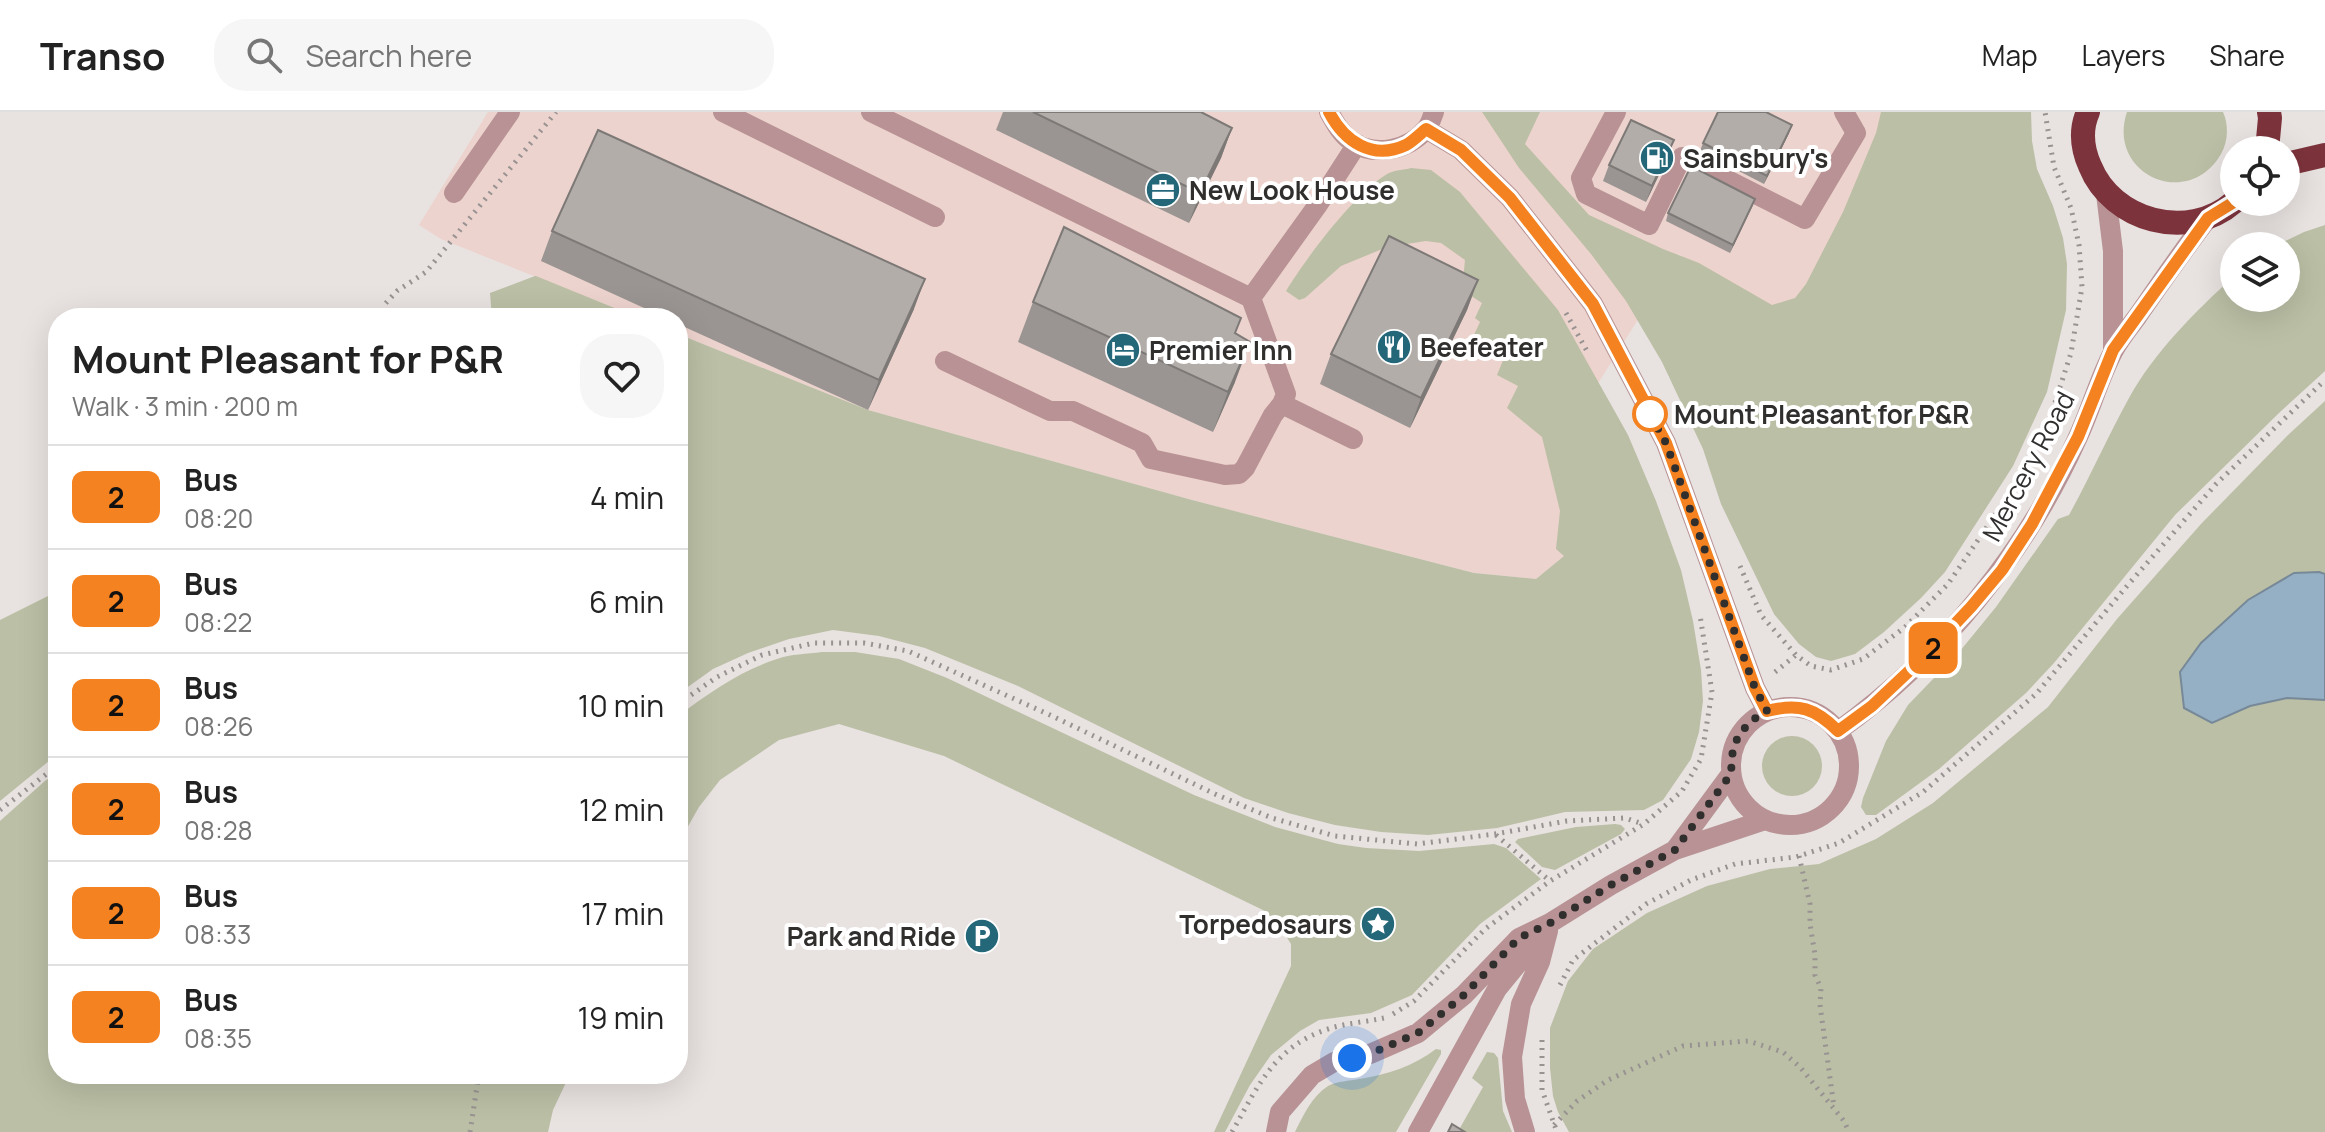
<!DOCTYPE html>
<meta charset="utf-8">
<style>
:root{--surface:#fff;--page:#f6f6f6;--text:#222;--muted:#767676;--line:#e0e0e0}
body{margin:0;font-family:Manrope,sans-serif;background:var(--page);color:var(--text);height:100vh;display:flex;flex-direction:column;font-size:30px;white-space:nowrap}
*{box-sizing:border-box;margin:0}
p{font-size:26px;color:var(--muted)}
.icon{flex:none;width:44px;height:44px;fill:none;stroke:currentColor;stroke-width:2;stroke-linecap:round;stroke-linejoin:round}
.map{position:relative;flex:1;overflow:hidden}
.sheet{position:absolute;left:48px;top:196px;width:640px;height:776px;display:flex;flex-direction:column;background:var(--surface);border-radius:32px;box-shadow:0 8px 32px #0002}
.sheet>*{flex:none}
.badge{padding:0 16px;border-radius:12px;font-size:28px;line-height:52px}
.buttons{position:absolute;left:2220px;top:24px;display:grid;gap:16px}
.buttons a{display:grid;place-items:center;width:80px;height:80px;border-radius:50%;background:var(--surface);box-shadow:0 8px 32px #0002;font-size:40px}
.you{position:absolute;width:40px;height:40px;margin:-20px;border:6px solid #fff;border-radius:50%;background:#1a73e8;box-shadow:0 0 0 12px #1a73e833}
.map>.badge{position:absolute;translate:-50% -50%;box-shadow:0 0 0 4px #fff}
.round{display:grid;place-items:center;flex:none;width:84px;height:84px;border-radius:32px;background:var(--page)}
.headline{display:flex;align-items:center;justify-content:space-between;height:136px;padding:0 24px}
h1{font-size:38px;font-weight:700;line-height:60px}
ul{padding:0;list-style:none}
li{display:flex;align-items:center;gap:24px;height:104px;padding:0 24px;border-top:2px solid var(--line)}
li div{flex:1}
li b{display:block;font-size:30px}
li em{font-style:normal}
li .badge{min-width:88px;font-weight:700;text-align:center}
header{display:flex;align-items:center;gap:48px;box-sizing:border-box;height:112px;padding:0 40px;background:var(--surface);border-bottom:2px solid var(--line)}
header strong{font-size:38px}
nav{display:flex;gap:44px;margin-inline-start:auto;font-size:28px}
.search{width:560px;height:72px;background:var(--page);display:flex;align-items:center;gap:20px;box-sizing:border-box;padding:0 28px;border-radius:32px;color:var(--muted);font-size:30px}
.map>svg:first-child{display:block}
</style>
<header>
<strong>Transo</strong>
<div class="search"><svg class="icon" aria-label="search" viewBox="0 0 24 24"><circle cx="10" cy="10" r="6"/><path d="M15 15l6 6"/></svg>Search here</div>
<nav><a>Map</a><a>Layers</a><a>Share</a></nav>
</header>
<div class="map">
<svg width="2325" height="1020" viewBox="0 0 2325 1020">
<rect width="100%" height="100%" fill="#e8e2e0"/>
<path fill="#edd3cd" d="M488,0h1394l-10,62 -83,173 -98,-76 -12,-17 -87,139 -28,163 -28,23 -62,-6 -282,-73 -324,-90 -190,-76v-16h-39l-198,-79 -22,-14z"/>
<path fill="#bbbfa5" d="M1482,0h58l-15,32 64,71 74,34 36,14 73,42 23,-7 11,-14 37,-72 33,-79 5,-21h150l1,29 5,28 16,37 10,32 4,26 -1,46 -19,82 -34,74 -68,106 -24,26 -37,34 -29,22 -24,7 -15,-4 -17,-13 -25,-30 -53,-110 -18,-55 -41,-87 -36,-61 -35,-47 -72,-86z
M2127,0h96c6,13 5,30 -2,42 -33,57 -115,20 -94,-42z
M1411,56l20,2 29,22 98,118 70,125 28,66 25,69 12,51 8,49 2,31 -4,31 -8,27 -28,41 -19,10 -79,2 -68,16 -69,7 -47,-3 -46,-7 -47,-12 -44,-15 -226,-112 -93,-38 -46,-12 -46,-6 -44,9 -41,14 -35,16 -35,25v-360l190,76 324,90 282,73 62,6 28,-23 -8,-7 4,-38 -18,-74 -35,-29 11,-22 -21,-11 7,-17 -31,-21 7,-15 -5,-4 7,-15 -20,-13 3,-30 -24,-17 -15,-2 -39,6 -46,19 -36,32 -6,2 -13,-9c20,-33 68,-97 101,-117 7,-4 17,-4 24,-6z
M2325,113v146l-45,41 -105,103 -121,148 -28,30 -87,76 -63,46h-10l-5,-8 2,-9 23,-57 22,-36 52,-54 36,-44 62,-88 11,-4c21,-38 39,-79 60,-117 26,-47 66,-86 105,-122v22h52v-52h-11l29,-14z
M535,164h1l103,42h-147l-2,-25z
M2325,289v731h-756l-11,-20 -5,-16 -3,-28v-40l18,-47 25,-32 54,-36 60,-27 63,-17 49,-5 57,-25 57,-36 115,-96 69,-88 84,-95 87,-89z
M58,479v167l-9,3 -49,40v-181z
M822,540h33l44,7 48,19 247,117 81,32 63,17 28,4 53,3 75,-7 12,4 35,31 -61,45 -68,71 -41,18 -52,7 -19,11 -29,24 -21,30 -25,47h-11l77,-166v-22l-10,-16 -16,-17 -321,-155 -105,-32 -60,16 -59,40 -21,27 -21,37v-128c31,-23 62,-45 99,-57 14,-5 30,-5 45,-7z
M1762 654a30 30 0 1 1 60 0a30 30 0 1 1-60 0Z
M58,663v299h512l-17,36 -5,22h-548v-311l46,-41z
M1615,712l6,1 4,4 -4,5 -66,36 -13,-3 -27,-25 3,-3 58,-12z
M1436,937l5,1v4l-45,78h-101c8,-16 17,-36 33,-46 10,-5 21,-5 31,-7 27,-4 55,-13 77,-30z
M1487,940l7,1 4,5 5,53 9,21h-46l-6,-4 23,-41 -11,-9z"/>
<path fill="#95b0c5" stroke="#778998" stroke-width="2" d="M2319,460l6,2v126l-38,-2 -37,8 -38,17 -28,-15 -4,-36 21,-29 47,-43 46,-27z"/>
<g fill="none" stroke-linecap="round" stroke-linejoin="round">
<path stroke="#989392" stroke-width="5" stroke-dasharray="2 6" stroke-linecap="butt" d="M1566,201l22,40
M380,206l5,-14 12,-13 29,-19 130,-160
M1740,454l21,49 35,40 15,11 20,4 32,-11 42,-32 43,-43 56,-82 46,-84 21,-65 11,-66 -3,-42 -8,-37 -17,-41 -9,-55
M1775,560l21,-17
M678,592l39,-27 45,-22 52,-12h50l44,8 142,64 165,79 57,24 63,18 82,8 78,-10 72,-13 58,-3 18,6
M0,698l58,-45
M1496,723l54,46
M1799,744l11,48v20l5,31v20l6,13 -1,17 14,102
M1560,873l13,-25 73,-56 45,-24 44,-16 61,-7 43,-14 84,-51 113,-98 91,-108 89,-102 109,-104
M1393,902l21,-13 71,-72 65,-48 94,-57 38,-33 19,-32 11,-67 -12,-77
M1542,928v50l15,42
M1554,1013l23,-24 31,-21 75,-34 65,-5 35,11 17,15 44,54 5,11
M470,1020l9,-58
M1232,1020c26,-46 43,-86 96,-103 18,-6 38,-7 56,-11"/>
<path stroke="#b89294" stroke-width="20" d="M723,0l212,105
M871,0l380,186
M1329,0c6,11 12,22 23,30 23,15 57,8 74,-13 4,-4 6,-12 8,-17
M1616,0l-35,66 5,16 63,31 33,-68 123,62 51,-86 -12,-21
M1426,17l35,21 49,48 83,106 73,139 89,245 12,23
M454,81l56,-81
M2106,82l7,57v99
M945,249l105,50h23l69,32 9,16 74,16 14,-1 6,-6 28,-53 9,-11 4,-10 -35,-96 66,-92 40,-62
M1282,292l71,35
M1731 654a59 59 0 1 1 118 0a59 59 0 1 1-118 0Z
M1838,619c104,-75 188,-178 240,-294 13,-28 21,-58 35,-85 6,-12 16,-24 24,-35 23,-33 46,-67 71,-99
M1675,738l56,-76
M1276,1020l4,-20 32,-37 22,-13 36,-8 48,-21 46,-38 55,-57 31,-15 61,-38 64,-35 90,-30
M1418,1020l79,-143 48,-59
M1525,1020l-10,-33 -3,-42 9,-53 19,-42 8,-31"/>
<path stroke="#7d333c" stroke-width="24" d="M2088,0c-8,18 -6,36 2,54 22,55 98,76 144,36
M2267,38l3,-32 -1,-6
M2286,52l39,-9"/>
</g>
<path fill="#9a9592" d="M1003,0h198l31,16 -11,30 -32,65 -193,-93z
M1789,21l-25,51 -64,-33 3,-8z
M1668,44l-22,46 -43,-21 6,-16z
M1755,87l-25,54 -64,-32 2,-8z
M552,119l362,78 -46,101 -190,-86v-6h-12l-125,-57z
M1478,168l-11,30 -57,118 -90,-44 11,-30z
M1033,190l202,31v49l-22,50 -195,-90z"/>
<path fill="#7d7977" d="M1792,13l-3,8 -25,51 3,-8z
M1232,16l-11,30 -32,65 11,-30z
M1674,28l-6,16 -22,46 6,-16z
M1755,87l-3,8 -22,46 3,-8z
M925,167l-11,30 -46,101 11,-30z
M1478,168l-11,30 -57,118 11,-30z
M1250,230l-15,40 -22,50 15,-40z"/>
<path fill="#b3adaa" stroke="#7d7977" stroke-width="2" d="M1033,0h168l31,16 -32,65z
M1718,0h48l26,13 -25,51 -64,-33z
M1631,8l43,20 -22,46 -43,-21z
M598,18l327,149 -46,101 -327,-149z
M1691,54l64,33 -22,46 -65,-32z
M1064,115l177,91 -6,15 15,9 -22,50 -195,-90z
M1389,124l89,44 -57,118 -90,-44z
M1452,1012l13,8h-17z"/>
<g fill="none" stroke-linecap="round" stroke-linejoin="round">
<g stroke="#fff" stroke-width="18">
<path id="line" d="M1329,0c15,29 43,49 77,33 7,-4 14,-11 20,-16l35,21 49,48 83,106 73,139 89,245 12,23c32,-8 48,-3 71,20l34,-25 51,-48 48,-51 31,-37 30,-46 46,-87 35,-87 95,-132 26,-16"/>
</g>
<use href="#line" stroke="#f58220" stroke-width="12"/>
<path stroke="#312f2e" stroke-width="8" stroke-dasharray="0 14.4" d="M1352,946l18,-4 48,-21 46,-38 55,-57 31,-15 61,-38 64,-35 56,-76 1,-19 6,-19 13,-15 16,-10 -12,-23 -89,-245 -16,-29"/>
</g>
<defs>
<g id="fuel-disc" transform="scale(1.8)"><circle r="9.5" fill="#246779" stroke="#fff"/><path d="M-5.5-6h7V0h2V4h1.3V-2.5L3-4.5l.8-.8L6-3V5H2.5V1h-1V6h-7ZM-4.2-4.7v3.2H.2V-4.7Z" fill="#fff"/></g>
<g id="office-disc" transform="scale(1.8)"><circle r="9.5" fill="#246779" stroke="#fff"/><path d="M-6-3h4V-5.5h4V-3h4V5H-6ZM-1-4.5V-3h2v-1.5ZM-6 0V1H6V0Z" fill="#fff"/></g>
<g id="restaurant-disc" transform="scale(1.8)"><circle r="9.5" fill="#246779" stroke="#fff"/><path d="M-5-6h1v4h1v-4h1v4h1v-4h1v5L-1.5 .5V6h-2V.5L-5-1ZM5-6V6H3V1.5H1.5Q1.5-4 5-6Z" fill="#fff"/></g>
<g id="hotel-disc" transform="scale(1.8)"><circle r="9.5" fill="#246779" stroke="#fff"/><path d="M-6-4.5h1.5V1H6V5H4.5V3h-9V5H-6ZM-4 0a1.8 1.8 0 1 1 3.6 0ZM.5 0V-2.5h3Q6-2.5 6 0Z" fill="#fff"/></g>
<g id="sight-disc" transform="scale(1.8)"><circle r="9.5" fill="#246779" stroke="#fff"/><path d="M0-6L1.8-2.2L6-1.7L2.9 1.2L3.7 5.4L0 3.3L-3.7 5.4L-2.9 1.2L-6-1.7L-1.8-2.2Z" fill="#fff"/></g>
<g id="parking-disc" transform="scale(1.8)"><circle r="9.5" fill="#246779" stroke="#fff"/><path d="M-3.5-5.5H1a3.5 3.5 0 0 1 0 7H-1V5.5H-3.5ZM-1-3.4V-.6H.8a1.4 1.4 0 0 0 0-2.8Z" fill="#fff"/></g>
</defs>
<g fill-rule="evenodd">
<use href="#fuel-disc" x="1657" y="46"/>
<use href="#office-disc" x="1163" y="78"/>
<use href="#restaurant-disc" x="1394" y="235"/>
<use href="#hotel-disc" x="1123" y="238"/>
<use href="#sight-disc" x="1378" y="812"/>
<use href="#parking-disc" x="982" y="824"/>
</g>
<circle fill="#fff" stroke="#f58220" stroke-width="4" cx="1650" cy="302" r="16"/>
<g text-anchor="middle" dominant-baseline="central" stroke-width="8" stroke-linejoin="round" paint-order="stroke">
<g font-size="26" font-weight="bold" fill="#312f2e" stroke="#fff" text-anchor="start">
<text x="1683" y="46">Sainsbury's</text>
<text x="1189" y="78">New Look House</text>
<text x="1420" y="235">Beefeater</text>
<text x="1149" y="238">Premier Inn</text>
<text x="1352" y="812" text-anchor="end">Torpedosaurs</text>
<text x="956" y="824" text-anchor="end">Park and Ride</text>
</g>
<g font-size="26" font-weight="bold" fill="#312f2e" stroke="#fff" text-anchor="start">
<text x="1674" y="302">Mount Pleasant for P&amp;R</text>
</g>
<g font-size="26" fill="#312f2e" stroke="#fff">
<text transform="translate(2028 354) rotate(-62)">Mercery Road</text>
</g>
</g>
</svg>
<div class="buttons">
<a><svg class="icon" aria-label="locate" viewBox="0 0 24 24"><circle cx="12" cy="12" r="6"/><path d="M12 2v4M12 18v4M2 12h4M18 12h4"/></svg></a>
<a><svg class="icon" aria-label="layers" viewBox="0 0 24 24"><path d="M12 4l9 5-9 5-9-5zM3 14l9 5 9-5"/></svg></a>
</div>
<div class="you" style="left:1352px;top:946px"></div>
<b class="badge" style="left:1933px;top:536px;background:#f58220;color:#111">2</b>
<section class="sheet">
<div class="headline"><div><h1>Mount Pleasant for P&amp;R</h1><p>Walk · 3 min · 200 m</p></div><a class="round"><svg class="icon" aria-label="heart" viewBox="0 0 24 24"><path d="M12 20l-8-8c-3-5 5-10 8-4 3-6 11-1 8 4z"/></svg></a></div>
<ul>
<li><span class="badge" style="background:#f58220;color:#111">2</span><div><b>Bus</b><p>08:20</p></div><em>4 min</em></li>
<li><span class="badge" style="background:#f58220;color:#111">2</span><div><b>Bus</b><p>08:22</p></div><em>6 min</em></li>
<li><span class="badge" style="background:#f58220;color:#111">2</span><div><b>Bus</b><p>08:26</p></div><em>10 min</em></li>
<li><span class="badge" style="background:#f58220;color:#111">2</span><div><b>Bus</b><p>08:28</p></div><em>12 min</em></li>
<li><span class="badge" style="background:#f58220;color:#111">2</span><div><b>Bus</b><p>08:33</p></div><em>17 min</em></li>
<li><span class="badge" style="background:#f58220;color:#111">2</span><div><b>Bus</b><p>08:35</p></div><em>19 min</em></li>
</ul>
</section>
</div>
